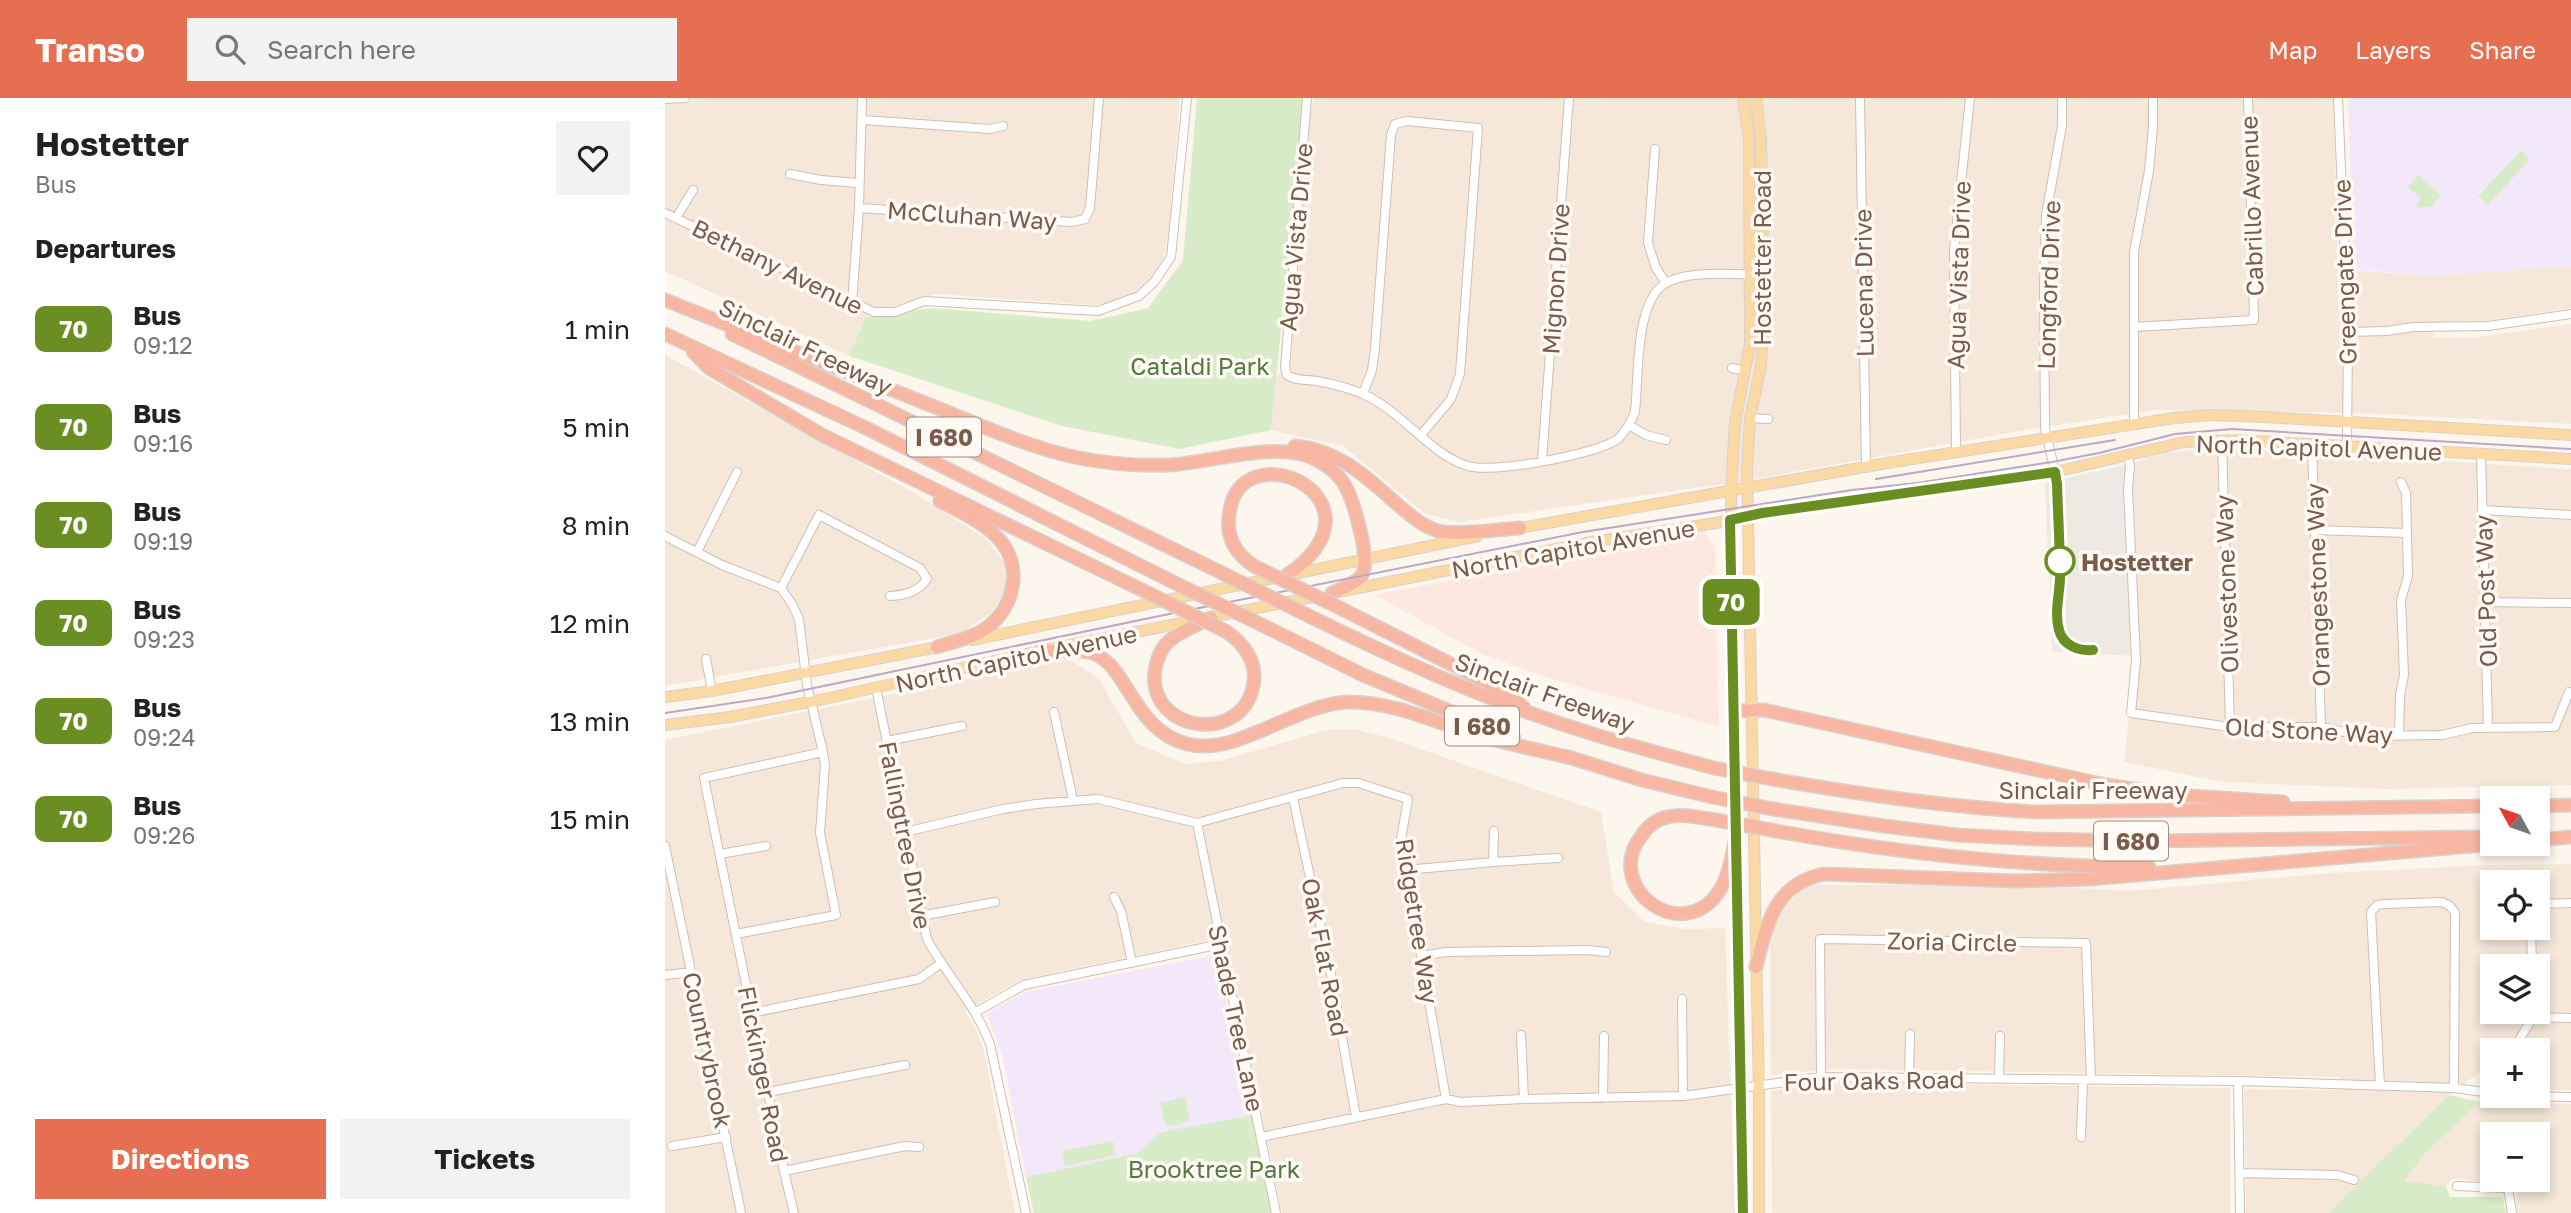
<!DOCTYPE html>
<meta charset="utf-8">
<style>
:root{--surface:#fff;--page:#f2f2f2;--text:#222;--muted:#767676;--accent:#e76f51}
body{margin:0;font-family:"Golos Text",sans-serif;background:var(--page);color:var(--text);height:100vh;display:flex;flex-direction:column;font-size:26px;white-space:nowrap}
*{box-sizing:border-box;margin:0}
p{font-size:23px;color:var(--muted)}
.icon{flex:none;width:38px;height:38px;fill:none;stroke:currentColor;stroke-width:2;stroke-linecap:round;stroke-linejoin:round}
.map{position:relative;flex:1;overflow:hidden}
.panel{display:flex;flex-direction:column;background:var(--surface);width:665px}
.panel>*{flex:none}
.badge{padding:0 14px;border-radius:10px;font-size:24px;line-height:46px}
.needle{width:46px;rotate:310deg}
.controls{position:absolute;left:1815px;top:688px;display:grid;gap:14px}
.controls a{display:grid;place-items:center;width:70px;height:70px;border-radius:0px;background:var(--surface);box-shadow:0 4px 10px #0003;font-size:35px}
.map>.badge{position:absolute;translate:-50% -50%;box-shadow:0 0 0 4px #fff}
h2{padding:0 35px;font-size:26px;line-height:63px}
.round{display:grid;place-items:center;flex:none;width:74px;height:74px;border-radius:0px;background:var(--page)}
.overview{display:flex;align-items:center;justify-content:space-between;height:119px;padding:0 35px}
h1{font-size:33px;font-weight:700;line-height:52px}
.action{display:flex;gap:14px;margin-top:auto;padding:14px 35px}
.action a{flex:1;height:80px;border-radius:0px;background:var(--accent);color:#fff;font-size:28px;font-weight:700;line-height:80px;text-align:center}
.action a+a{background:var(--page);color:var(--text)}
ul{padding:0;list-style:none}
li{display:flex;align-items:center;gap:21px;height:98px;padding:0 35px}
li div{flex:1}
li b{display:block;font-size:26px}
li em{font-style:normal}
li .badge{min-width:77px;font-weight:700;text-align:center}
header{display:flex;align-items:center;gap:42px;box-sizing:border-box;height:98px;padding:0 35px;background:var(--accent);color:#fff}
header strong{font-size:33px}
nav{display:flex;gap:38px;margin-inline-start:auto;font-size:24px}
.search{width:490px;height:63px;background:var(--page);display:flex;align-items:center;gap:18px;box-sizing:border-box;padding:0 24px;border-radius:0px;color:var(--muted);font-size:26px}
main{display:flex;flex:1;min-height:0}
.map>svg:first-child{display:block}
</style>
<header>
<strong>Transo</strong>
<div class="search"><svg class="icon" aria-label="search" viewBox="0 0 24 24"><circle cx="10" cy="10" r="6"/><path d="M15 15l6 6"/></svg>Search here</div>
<nav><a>Map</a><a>Layers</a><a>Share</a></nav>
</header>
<main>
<section class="panel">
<div class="overview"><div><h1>Hostetter</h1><p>Bus</p></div><a class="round"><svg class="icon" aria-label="heart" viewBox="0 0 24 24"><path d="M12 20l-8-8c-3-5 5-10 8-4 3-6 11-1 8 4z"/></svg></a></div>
<h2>Departures</h2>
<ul>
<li><span class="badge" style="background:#6b8e23;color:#fff">70</span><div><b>Bus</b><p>09:12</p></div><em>1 min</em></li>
<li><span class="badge" style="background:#6b8e23;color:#fff">70</span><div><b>Bus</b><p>09:16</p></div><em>5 min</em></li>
<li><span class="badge" style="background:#6b8e23;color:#fff">70</span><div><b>Bus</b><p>09:19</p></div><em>8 min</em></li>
<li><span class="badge" style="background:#6b8e23;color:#fff">70</span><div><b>Bus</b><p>09:23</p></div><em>12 min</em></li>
<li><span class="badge" style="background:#6b8e23;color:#fff">70</span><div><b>Bus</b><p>09:24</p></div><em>13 min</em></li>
<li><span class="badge" style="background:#6b8e23;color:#fff">70</span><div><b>Bus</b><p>09:26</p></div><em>15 min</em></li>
</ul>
<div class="action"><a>Directions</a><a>Tickets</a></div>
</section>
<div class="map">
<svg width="1906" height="1115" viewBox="0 0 1906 1115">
<rect width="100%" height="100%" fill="#fdf6ec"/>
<path fill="#f5e8da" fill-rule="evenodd" d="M0,0h515l-12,141 -6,23 -13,18 -13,11 -15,9 -26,5 -159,-11 -46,13h-16l-8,10 -17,39 -184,-85z
M649,0h1019l6,171 89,7 143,-10v42l-86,13 -51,1 -1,16h38l100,-14v100l-209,-11 -207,-3 -130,20 -270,49 -295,43 -35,-8 -82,-68 -72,-16 5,-52 15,-18 18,-244z
M0,257l253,140 68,44 18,23 2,28 -14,22 -31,21 -296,53z
M1575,351l331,20v316l-185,4 -164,-7 -98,-20 12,-106 1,-194 19,-10z
M403,561l31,20 37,64 49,21 35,-3 106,-31h32l28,7 215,75 13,80 31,30 40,7 40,-1 10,285h-453l-57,-276 -202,42 -58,32 11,18 8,22 31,162h-350v-473z
M1906,766v226l-33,1 -1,-41h-45v13l-43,32 -121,118h-82l-2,-124 94,1 1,-13 -501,-8 -67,6 -1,-138 10,-26 27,-26h210l113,6 201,-18 158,-8zM1827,784h45v46h-45zM1827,868h45v46h-45z
M1169,985l396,5v125h-458l-1,-122z
M1814,1004l92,2v109h-54l-1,-12 3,-14 -6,-7h24v-46h-45v46h14l-35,1 -10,-3 -9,1 -6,7 -43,-5 19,-24z"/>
<path fill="#fde8e0" d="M1040,433l10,17 4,179 -170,-49 -67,-24 -107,-59z"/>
<path fill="#efe9e4" d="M1472,364l-1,194 -84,-4 -7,-169z"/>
<path fill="#f3e8fa" d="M1683,0h223v168l-143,10 -74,-7z
M550,857l38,160 -92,17 -22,21 -113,24 -24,-122 -15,-41 38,-22z"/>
<path fill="#d8ecc9" d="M532,0h107l-33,332 -92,19 -117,-23 -213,-70 17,-39 65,-9 159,13 58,-13 35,-48z
M1856,53l9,8 -42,46 -10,-9z
M1753,77l23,20 -10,12 -12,1 -3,-3 5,-6 -13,-12z
M1784,997l30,7 -57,55 -18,24 42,5 4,11h53l3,16h-178z
M520,999l5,24 -24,6 -6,-24z
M588,1017l18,98h-237l-8,-36 112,-24 23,-21z
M448,1043l3,14 -51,11 -3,-15z"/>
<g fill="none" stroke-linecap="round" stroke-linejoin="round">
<g stroke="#d1beb0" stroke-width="10">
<path id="minor" d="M642,0l-22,269 2,8c9,6 19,4 30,6 15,3 33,7 46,13 39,17 66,60 105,72 24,8 130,-12 150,-27 8,-8 13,-17 17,-27 4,-33 -1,-111 31,-129 22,-13 71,-9 97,-8
M1195,0l6,370
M1673,0l10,234 -1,113
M0,1l20,-1
M198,22l127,9 13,-3
M990,51l-7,94 8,25 10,15
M125,76l31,6 37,3
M194,110l213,14 13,-3 5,-11 9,-110
M0,115l209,99h21l29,-11 174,10 41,-15 15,-14 17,-25 16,-159
M11,120l17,-28
M187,205l7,-95 3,-110
M1469,229l120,-7 -6,-222
M1683,234l39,-1 26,-4 75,-1 83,-12
M1067,270l14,3
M698,296l9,-24 3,-22 16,-213 4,-11 12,-3 71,7 -18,246 -9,25 -30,36
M1085,320l18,1
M964,327l17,10 20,5
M1469,327v-173l15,-81 4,-44v-29
M1557,342l8,287
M1647,346l9,283
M1291,355l-2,-203 16,-152
M1816,356l7,274
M1463,358l2,10 -2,23 8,171 -5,53 99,14h91l42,9 79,-1 30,-7 83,-1 14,-35
M877,362l27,-362
M1390,374l-10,-44 -1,-141 2,-72 16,-89v-28
M1817,412l89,5
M1649,432l93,3
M0,438l57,29 59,23 11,16 7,15 8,66 16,67 2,13 -5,68 16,82 -100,19
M32,454l40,-80
M116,490l38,-73 101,53 7,11c-9,13 -21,16 -37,17
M1820,504l86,1
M41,561l6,32
M211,590l51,251c19,36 49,66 63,105l36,169
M389,614l19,88
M1734,637l1,-40 4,-20 -3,-75 7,-24 -2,-83 -5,-11
M222,643l75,-15
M628,700l39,181 24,138
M532,725l79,390
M240,734l98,-23 33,-5 62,-5 99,24 146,-40h15l50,16 -7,40 45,260
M0,748l76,367
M55,756l46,-8
M828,764l1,-31
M741,772l87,-8 65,-4
M449,799l7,14 11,52
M1872,806l34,-1
M256,818l74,-14
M1866,830l1,38
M757,858l24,-4 142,-2 18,2
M0,877l27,-3
M1017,901l1,97
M311,914l48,-27 197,-41
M86,915l168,-34 21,-15
M1868,919l38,1
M856,937l3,64
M1848,952l20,-33 -1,-5
M1244,978l1,-42
M1156,979l-1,-138 266,4 5,137
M1334,980l1,-42
M1573,983l2,132
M1715,988l-9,-174 6,-7 7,-1 58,-2 8,4 5,7 -1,175
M103,994l137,-27
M1851,998l55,1
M938,1000l1,-62
M596,1039l185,-38 15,3 63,-3 159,-3 138,-19 417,4 216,7 38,5
M1416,1039l2,-57
M7,1048l54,-9
M119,1073l121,-25 14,1
M1574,1075l99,2 16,5
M1792,1088l51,2 4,25
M129,1115l-10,-42 -80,-393 119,-26"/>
</g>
<g stroke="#dad1cd" stroke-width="12">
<path id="major" d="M1091,0l5,41 3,176 -3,51 -11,52 -3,53 12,625v117
M849,431l373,-66 287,-45 38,-3 52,2 307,18
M678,493l249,-49 156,-24 14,-4 293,-42 129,-30 56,-2 331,19
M307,542l506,-104
M0,599l47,-6 231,-45
M0,627l65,-8 90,-17 220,-49 278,-55
M1071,730l-5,-338 4,-67 15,-79 -1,-205 -6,-41
M1072,752l6,363"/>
</g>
<g stroke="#dad1cd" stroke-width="15">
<path id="highway" d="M0,202c90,35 180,72 270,107 47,19 95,41 144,51 30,6 60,8 90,7 40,-2 109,-25 146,-6 10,5 21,13 28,23 10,15 27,75 20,91 -5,11 -21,15 -31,20
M0,236l201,94 309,155
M67,236l490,239
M28,254l16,16 113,67 318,154
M630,348c44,4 71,31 102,58 13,11 25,22 41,27 19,5 61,-2 82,-3
M589,468c-18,-12 -28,-28 -25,-50 8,-90 168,-17 58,59
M675,510l170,86 14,14
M644,518c67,33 135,65 205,91 65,25 133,43 200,61
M546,520c-13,7 -31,13 -42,23 -8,7 -12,18 -14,29 -9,63 91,77 99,11 2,-21 -11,-38 -27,-49
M597,527l101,50 151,63
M272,549c12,-4 25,-7 37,-12 34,-14 52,-59 29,-91 -14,-19 -42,-32 -63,-43
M375,553c13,0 43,-1 53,2 36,14 40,77 94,91 51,13 108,-41 163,-42 41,0 80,18 118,30 34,11 69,18 104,26
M1069,613l30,-1 342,75 69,10 108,7
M900,658l77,24 70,17
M1107,681c88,15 174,28 263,33l457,-6
M1872,708l34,-1
M1108,711l111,17 73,9 78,4 108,2 341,-4
M1051,722c-16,-2 -33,-7 -48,-3 -11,2 -20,9 -26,18 -42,52 43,115 79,53 9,-14 11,-35 15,-51
M1106,732c125,23 250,37 378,37
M1872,742l34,-3
M1091,869c11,-43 18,-83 68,-93l192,7 74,-2 405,-35"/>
</g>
<use href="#minor" stroke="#fff" stroke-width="8"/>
<use href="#major" stroke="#fbd9a5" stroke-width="10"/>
<use href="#highway" stroke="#f7b7a3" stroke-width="12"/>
<path stroke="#b9a8c9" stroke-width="2" d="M1211,381l239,-39
M0,615l101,-15 403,-84 414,-82 269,-42 65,-7 135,-21 47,-9 76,-19 57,-5 339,20"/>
<g stroke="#dad1cd" stroke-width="15" stroke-linecap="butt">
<path id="highway-bridge" d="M589,468l86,42
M557,475l87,43
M510,485l87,42
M475,491l87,43
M1049,670l58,11
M1047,699l61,12
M1051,722l55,10"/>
</g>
<use href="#highway-bridge" stroke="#f7b7a3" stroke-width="12"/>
</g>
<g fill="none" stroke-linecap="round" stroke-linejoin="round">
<g stroke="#fff" stroke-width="16">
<path id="line" d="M1078,1115l-13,-693 32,-7 293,-41 2,12c1,31 3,62 3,92 0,17 -6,37 -1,54 4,16 20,21 34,20"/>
</g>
<use href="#line" stroke="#6b8e23" stroke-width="10"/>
</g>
<circle fill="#fff" stroke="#6b8e23" stroke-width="3.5" cx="1395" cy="463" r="14"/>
<g text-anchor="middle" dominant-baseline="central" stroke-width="7" stroke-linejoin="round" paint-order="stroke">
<g fill="#fffaf3" stroke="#a28b7f" stroke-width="2">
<rect x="242" y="319.5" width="74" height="39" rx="5"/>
<rect x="780" y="608.5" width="74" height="39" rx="5"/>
<rect x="1429" y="723.5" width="74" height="39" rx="5"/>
</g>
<g font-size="23" font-weight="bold" fill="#7a5c4d">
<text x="279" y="339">I 680</text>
<text x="817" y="628">I 680</text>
<text x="1466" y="743">I 680</text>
</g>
<g font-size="24" fill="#7a5c4d" stroke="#fffaf3">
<text transform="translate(1586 108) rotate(-92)">Cabrillo Avenue</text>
<text transform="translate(307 117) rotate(4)">McCluhan Way</text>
<text transform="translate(630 139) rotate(-85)">Agua Vista Drive</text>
<text transform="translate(1096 160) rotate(-90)">Hostetter Road</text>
<text transform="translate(113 168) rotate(26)">Bethany Avenue</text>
<text transform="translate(1679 174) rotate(-92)">Greengate Drive</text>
<text transform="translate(1293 177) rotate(-88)">Agua Vista Drive</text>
<text transform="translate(890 181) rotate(-86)">Mignon Drive</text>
<text transform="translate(1198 185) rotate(-91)">Lucena Drive</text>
<text transform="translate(1383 187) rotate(-88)">Longford Drive</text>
<text transform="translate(141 248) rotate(26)">Sinclair Freeway</text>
<text transform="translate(1654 349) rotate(2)">North Capitol Avenue</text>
<text transform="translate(908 450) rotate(-10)">North Capitol Avenue</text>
<text transform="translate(1561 486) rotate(-92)">Olivestone Way</text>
<text transform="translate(1652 487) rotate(-92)">Orangestone Way</text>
<text transform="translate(1820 493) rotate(-92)">Old Post Way</text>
<text transform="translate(351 560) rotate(-12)">North Capitol Avenue</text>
<text transform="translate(880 594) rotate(20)">Sinclair Freeway</text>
<text transform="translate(1644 632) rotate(3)">Old Stone Way</text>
<text x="1428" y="691">Sinclair Freeway</text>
<text transform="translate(241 737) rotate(79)">Fallingtree Drive</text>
<text transform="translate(753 823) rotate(81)">Ridgetree Way</text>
<text transform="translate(1287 843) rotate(1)">Zoria Circle</text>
<text transform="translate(661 859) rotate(79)">Oak Flat Road</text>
<text transform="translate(572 920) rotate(78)">Shade Tree Lane</text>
<text transform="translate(43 952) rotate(78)">Countrybrook</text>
<text transform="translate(99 976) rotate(79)">Flickinger Road</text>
<text transform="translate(1209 982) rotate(-1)">Four Oaks Road</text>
</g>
<g font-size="24" fill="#537a41" stroke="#fffaf3">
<text x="535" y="267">Cataldi Park</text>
<text x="549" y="1070">Brooktree Park</text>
</g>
<g font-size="24" font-weight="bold" fill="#7a5c4d" stroke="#fffaf3" text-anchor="start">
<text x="1416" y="463">Hostetter</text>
</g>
</g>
</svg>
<div class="controls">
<a><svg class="needle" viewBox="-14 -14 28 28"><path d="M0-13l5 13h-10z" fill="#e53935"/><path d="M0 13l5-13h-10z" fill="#767676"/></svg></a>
<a><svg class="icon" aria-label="locate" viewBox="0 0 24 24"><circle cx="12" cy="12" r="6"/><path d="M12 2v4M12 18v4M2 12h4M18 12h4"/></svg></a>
<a><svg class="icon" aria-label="layers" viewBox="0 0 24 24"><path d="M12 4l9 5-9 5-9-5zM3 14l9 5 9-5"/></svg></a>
<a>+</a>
<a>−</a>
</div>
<b class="badge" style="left:1066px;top:504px;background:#6b8e23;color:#fff">70</b>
</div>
</main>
